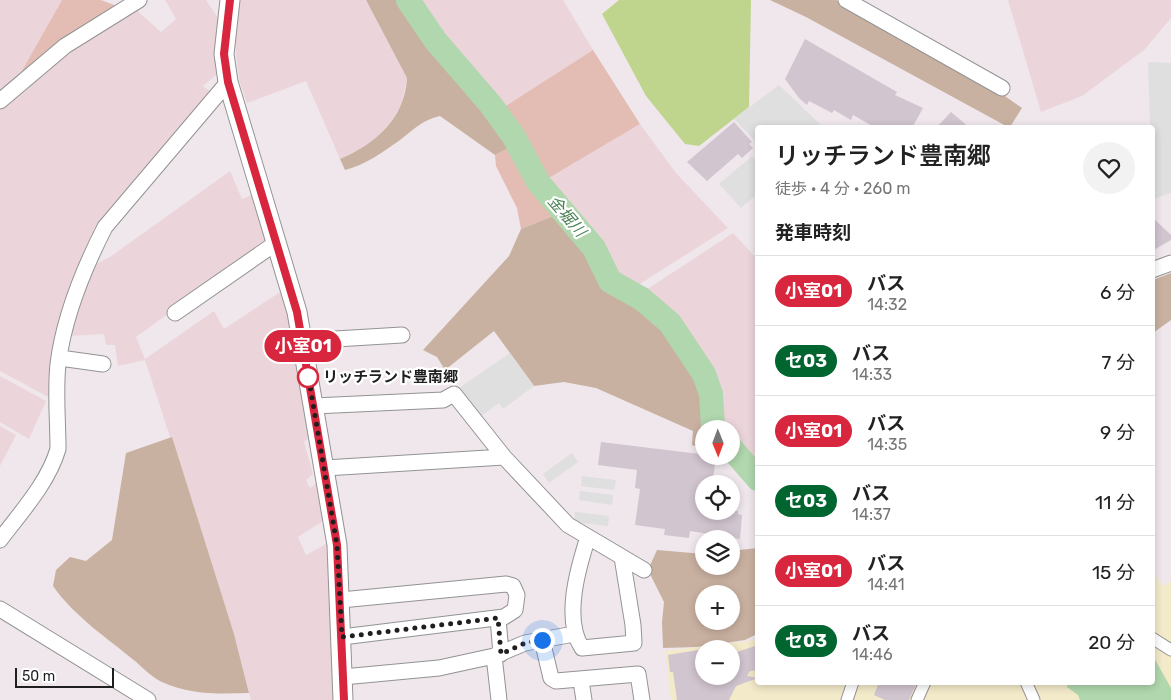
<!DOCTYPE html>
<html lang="ja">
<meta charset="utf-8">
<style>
:root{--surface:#fff;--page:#f2f2f2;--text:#222;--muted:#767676;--line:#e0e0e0}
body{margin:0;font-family:Rubik,"Noto Sans JP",sans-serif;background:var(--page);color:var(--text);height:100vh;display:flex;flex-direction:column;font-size:19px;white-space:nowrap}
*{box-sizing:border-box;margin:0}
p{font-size:16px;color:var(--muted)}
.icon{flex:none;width:28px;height:28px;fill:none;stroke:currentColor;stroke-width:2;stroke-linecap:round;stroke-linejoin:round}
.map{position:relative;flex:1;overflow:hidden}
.sheet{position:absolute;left:755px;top:125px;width:400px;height:560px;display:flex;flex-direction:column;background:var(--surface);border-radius:5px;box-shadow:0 2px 8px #0003}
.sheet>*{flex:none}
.badge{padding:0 10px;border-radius:16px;font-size:18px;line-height:32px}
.needle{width:32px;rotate:179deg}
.tools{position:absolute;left:695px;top:420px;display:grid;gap:10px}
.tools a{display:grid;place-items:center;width:45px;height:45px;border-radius:50%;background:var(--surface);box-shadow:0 2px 8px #0003;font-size:25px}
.scale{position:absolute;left:15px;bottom:12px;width:99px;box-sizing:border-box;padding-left:5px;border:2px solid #1f1f1f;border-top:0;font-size:14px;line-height:18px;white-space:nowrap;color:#1f1f1f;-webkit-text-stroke:4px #fff;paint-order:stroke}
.you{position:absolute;width:25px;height:25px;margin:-12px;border:4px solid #fff;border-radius:50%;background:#1a73e8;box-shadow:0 0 0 8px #1a73e833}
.map>.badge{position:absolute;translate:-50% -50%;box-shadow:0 0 0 2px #fff}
h2{padding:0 20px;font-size:19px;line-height:45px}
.round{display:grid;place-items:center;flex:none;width:52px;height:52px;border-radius:26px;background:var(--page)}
.head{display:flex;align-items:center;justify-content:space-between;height:85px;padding:0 20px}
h1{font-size:24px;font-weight:600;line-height:38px}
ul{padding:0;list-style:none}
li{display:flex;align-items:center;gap:15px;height:70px;padding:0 20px;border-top:1px solid var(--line)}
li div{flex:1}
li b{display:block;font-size:19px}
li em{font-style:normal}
li .badge{min-width:55px;font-weight:700;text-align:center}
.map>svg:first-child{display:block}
</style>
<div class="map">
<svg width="1171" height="700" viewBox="0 0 1171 700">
<rect width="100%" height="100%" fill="#efe7ec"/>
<path fill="#ebd5da" d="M0,0h62l-47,83 -15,12z
M165,0h41l16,24 -1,47 -18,15 8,6 -109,130 -50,177 -52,-28v-265l68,-56 65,-43 28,25 15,-13z
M240,0h126l41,78 -5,25 -12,21 -15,17 -14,10 -21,8 -34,-78 -59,22 -8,-23 -4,-37z
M413,0h150l30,50 -92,59 -61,-69z
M1008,0h163v18l-27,32 -62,46 -41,16z
M640,124l36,49 52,55 -93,59 -20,-10 -16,-31 -57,-64z
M230,171l12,28 14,-6 14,47 -134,97 9,22 69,-48 10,18 59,-39 9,40 19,106 -7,6 9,32 -7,6 4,8 9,-7 7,38 -28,18 8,18 24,-13 6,158h-85l-17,-66 -89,-274 -27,6 -3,-21h-9l-2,-11 -34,2 5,-26 17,-44 18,-9z
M733,233l24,26v213l-26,-31v-12h-10l-2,-3 -4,-32 -8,-22 -34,-52 -30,-28z
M0,376l46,25 -17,38 -29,-17z
M0,426l16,9 -16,31z"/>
<path fill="#e3bcb3" d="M62,0h39l16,6 -102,77z
M593,50l47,74 -98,58 -41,-73z
M509,139l3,1 24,45 22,29 -37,15 -4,-21 -21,-42 -1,-11 14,-7z"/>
<path fill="#c9b1a1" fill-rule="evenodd" d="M366,0h37c10,15 18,31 29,45 19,23 77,74 77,103l-14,7 -55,-39c-18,4 -26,13 -40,24 -17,12 -35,25 -55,30l-5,-11c34,-14 65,-40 67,-81z
M770,0h66l163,92 23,16 -12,19h-2l-202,-110z
M558,214l24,26 27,47 31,15 26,25 35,49 9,53h-6v20l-12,-4 1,-14 -97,-43 -32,-6 -30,4 -40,-55 -49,39 -8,-13 -14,-7 86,-94 12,-27z
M1171,273v47l-18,13v-53z
M172,437l62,197 15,59c-30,1 -59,2 -87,-11 -9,-4 -19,-14 -27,-21 -28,-23 -61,-45 -82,-75l3,-16 14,-13 16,4 26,-21 14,-87z
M757,548v86l-12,6 -48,7 -34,1 -1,-26 2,-20 -16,-32 9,-20 47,4v12h27v-15zM704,594h27v27h-27z"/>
<path fill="#f3eaca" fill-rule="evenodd" d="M1153,573l10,13 8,-5v119h-500l-6,-49 92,-11 1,42h394zM704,649h27v27h-27z"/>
<path fill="#bfd58e" d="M619,0h132l-2,107 -50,39 -14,-2 -39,-48 -44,-82z"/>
<path fill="#dfdfdf" d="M1148,62l23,1v130l-18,6 -1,-71 -2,-1z
M779,85l44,42 -65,1 -1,15 -23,-24z
M752,156l5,6v32l-16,14 -22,-24z
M510,353l24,33 -31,23 -4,-6 -19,14 -21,-29z
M572,453l6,9 -29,21 -6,-9z
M582,476l34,4 -2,10 -33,-4z
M580,491l33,4 -1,10 -33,-5z
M575,512l34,4 -1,10 -34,-4z"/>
<path fill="#b0d7ad" d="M1153,656l18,32v12h-91l-2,-5 -11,-8 1,-5h84z"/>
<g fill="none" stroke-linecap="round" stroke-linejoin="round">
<path stroke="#b0d7ad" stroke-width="24" d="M408,0l27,40 56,65 23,32 24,45 56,66 16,33 32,18 28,24 34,51 7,20 2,32 2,3
M731,448l27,31"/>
</g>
<path fill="#d1c5cf" d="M805,39l92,53 -2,3 28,13 -11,20h-36l-23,-13 -2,5 -17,-10 -2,3 -23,-12 -2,4 -8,-7 -14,-19z
M951,112l19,16h-34z
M734,122l18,20 -3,2 4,4 -11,10 -4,-4 -31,27 -20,-19z
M1152,217l19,18v5l-19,11z
M601,442l115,14 -3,23 -4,-1v6h-5v27h34v3l4,1 -2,24 -50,-8 -1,7 -25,-3 1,-6 -30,-4 5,-36 -5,-1 2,-18 -39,-5z
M758,645v25l-8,1 -3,5 11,2 -22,8 -7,14h-52l-4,-28h-3l-2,-17 36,-6v27h27v-22z
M879,682h38l-8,18h-24l-11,-5z"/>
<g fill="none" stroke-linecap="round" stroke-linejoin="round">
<g stroke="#939393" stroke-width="13">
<path id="pedestrian" d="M1152,638l19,12
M1026,682l8,18
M847,700l6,-18
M917,700l8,-18"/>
</g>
<g stroke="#939393" stroke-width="17">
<path id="minor" d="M846,0l156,88
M0,101l65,-55 74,-46
M1152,270l19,-7
M175,313l101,-70
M302,341l100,-6
M60,358l43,6
M314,406l129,-6 11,-6 50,63 64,68 76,45
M325,468l179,-11
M588,537c-10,31 -25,82 -6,111l52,-5 -1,-18 -11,-68
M0,540c21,-28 48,-57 58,-91 0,-28 -3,-57 0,-85 6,-48 25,-94 47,-137l123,-145
M341,600l165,-16 7,2 4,9 -2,15 -11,7 -162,20
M0,609l148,91
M498,618l3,36
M542,640l9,38 5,3 82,-7 4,26
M494,656l5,44
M343,677l96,-9 55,-12 31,-13 49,-9
M581,681l3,19"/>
</g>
<g stroke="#939393" stroke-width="21">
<path id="tertiary" d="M230,0l-6,54 4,28 69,230 40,233 6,155"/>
</g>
<use href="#pedestrian" stroke="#fff" stroke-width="11"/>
<use href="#minor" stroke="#fff" stroke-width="15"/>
<use href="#tertiary" stroke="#fff" stroke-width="19"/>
</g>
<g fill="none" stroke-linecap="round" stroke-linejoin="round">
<g stroke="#fff" stroke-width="11">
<path id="line" d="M230,0l-6,54 4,28 69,230 40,233 7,155"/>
</g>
<use href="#line" stroke="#d7263d" stroke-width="8"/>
<path stroke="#1f1f1f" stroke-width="5" stroke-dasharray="0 9" d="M308,377v-3l29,171 5,92 156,-19 3,36 24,-11 17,-3"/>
</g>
<circle fill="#fff" stroke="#d7263d" stroke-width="2.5" cx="308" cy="377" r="10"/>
<g text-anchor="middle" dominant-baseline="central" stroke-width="4.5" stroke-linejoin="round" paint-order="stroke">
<g font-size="15" font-weight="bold" fill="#1f1f1f" stroke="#fff" text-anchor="start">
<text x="323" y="377">リッチランド豊南郷</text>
</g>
<g font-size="16" font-style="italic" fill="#467f50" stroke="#fff">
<text transform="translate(567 216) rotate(49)">金堀川</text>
</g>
</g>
</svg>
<div class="tools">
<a><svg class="needle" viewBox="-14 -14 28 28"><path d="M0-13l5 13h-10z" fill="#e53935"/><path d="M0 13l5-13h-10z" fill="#767676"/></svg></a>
<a><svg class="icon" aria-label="locate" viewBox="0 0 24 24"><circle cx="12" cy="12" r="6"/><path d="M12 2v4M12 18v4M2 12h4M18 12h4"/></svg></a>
<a><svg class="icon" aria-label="layers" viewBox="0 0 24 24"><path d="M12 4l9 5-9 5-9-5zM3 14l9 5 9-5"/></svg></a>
<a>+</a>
<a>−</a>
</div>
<div class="scale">50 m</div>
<div class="you" style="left:542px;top:640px"></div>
<b class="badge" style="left:303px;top:346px;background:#d7263d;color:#fff">小室01</b>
<section class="sheet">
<div class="head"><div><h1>リッチランド豊南郷</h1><p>徒歩 · 4 分 · 260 m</p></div><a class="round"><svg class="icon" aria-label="heart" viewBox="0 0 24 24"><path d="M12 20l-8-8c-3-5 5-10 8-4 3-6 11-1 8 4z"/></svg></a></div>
<h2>発車時刻</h2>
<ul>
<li><span class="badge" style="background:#d7263d;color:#fff">小室01</span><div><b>バス</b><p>14:32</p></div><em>6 分</em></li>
<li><span class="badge" style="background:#00652e;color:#fff">セ03</span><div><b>バス</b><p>14:33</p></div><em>7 分</em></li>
<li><span class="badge" style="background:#d7263d;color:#fff">小室01</span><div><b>バス</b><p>14:35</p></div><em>9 分</em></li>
<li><span class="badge" style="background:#00652e;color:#fff">セ03</span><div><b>バス</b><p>14:37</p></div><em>11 分</em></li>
<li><span class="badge" style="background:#d7263d;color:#fff">小室01</span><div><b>バス</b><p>14:41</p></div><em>15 分</em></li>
<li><span class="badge" style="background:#00652e;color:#fff">セ03</span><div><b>バス</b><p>14:46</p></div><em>20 分</em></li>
</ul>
</section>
</div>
